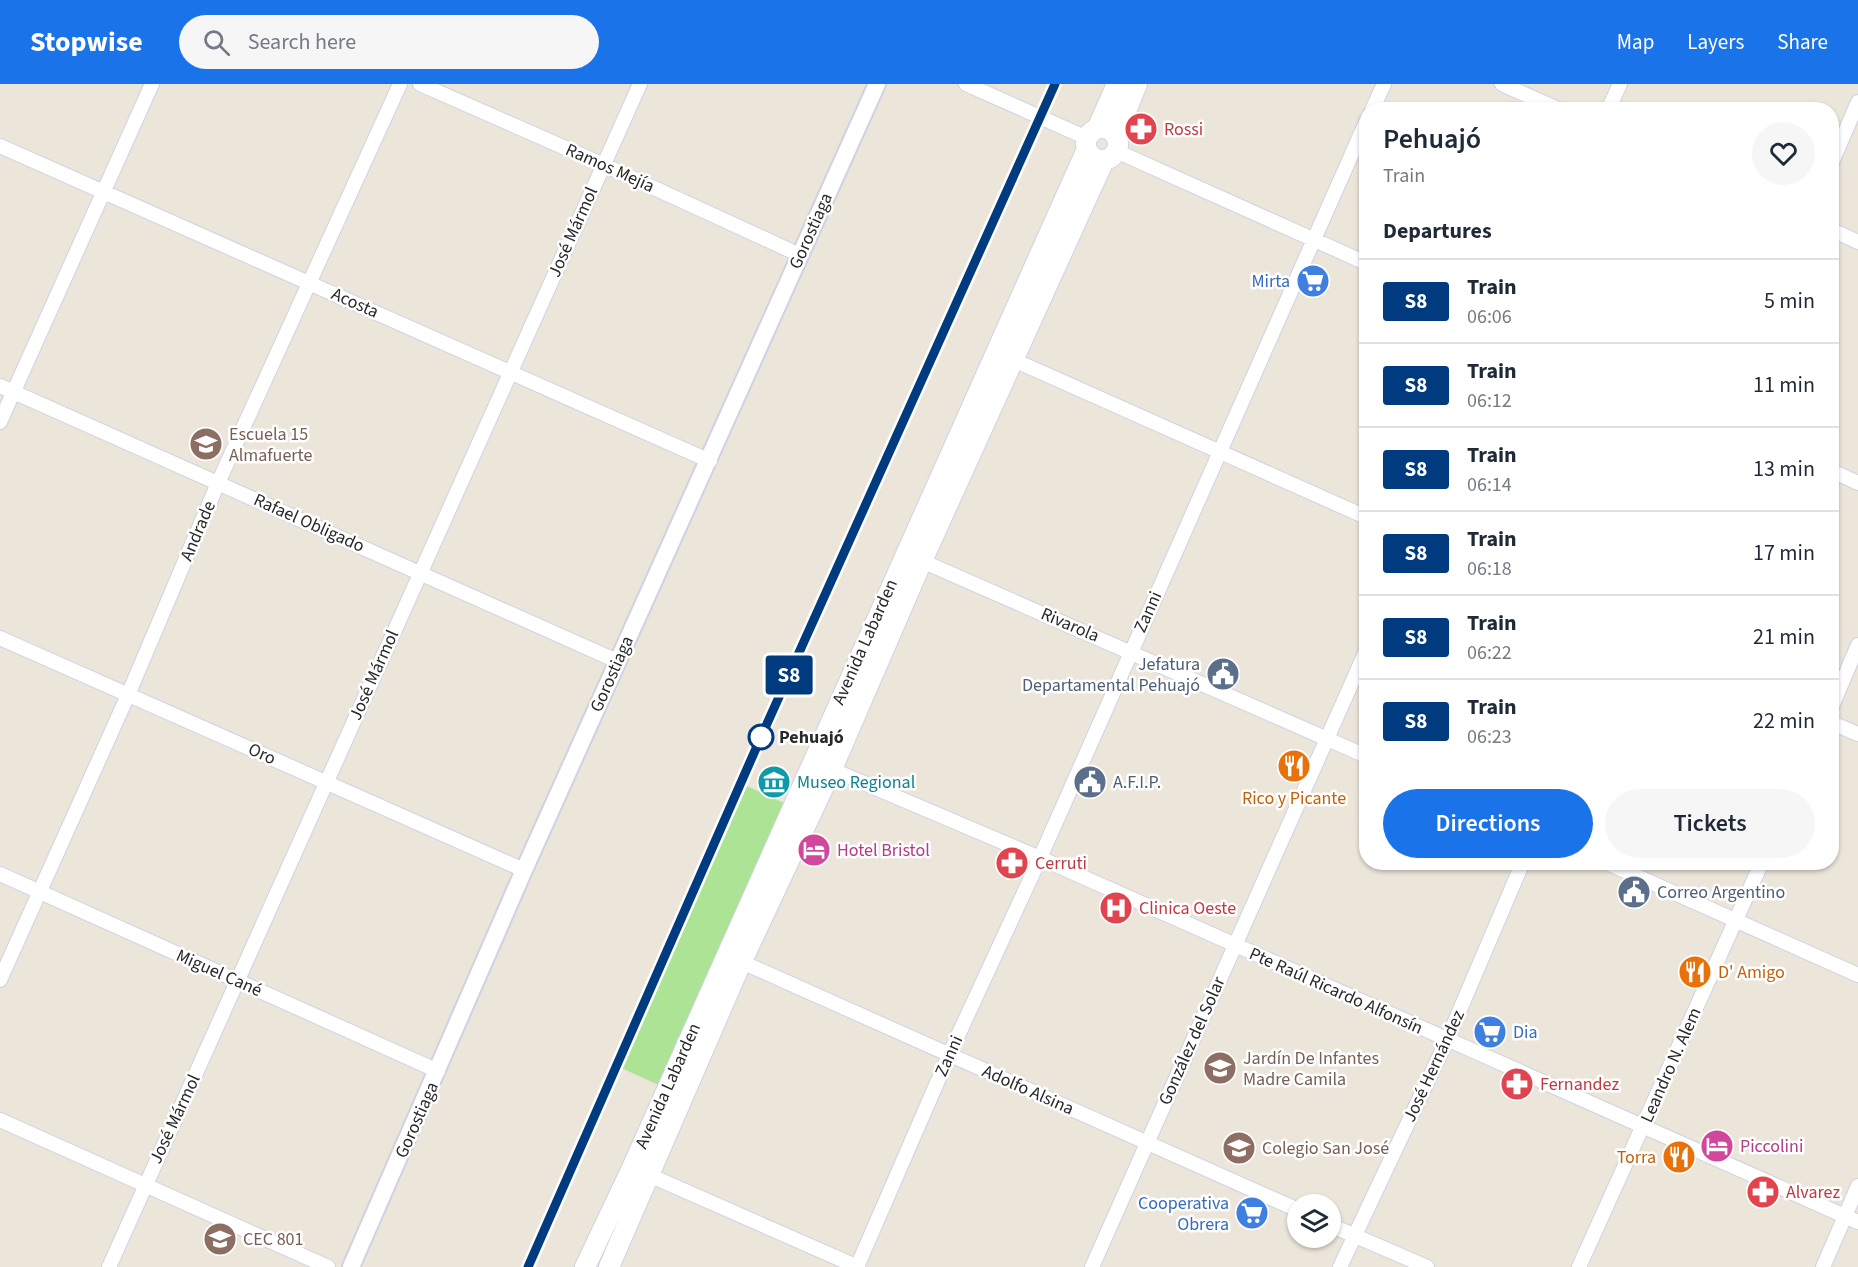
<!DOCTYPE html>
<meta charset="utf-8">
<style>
:root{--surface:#fff;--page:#f6f6f7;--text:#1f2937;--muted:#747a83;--line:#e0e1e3;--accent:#1a73e8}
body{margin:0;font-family:"Source Sans 3",sans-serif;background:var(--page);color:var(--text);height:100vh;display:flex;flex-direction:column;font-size:22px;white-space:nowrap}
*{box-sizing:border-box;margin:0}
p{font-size:20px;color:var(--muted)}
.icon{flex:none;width:33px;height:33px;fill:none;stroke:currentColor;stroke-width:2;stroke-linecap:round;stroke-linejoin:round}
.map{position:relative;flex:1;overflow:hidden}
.side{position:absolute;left:1359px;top:18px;width:480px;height:768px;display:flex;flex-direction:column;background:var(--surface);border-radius:24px;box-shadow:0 2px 4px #0004}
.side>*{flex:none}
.badge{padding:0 12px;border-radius:4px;font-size:21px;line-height:39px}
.tools{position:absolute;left:1287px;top:1110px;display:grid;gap:12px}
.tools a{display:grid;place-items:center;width:54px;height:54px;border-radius:50%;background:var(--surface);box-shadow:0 2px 4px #0004;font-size:30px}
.map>.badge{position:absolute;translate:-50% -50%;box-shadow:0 0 0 3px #fff}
h2{padding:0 24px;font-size:22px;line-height:54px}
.round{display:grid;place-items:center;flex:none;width:63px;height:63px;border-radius:32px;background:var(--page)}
.summary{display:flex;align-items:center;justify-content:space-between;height:102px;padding:0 24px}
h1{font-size:28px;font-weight:600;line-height:45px}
.cta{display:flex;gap:12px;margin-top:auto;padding:12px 24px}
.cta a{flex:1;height:69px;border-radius:36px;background:var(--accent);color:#fff;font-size:24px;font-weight:600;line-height:69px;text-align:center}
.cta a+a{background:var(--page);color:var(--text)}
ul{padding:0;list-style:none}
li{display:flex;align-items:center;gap:18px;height:84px;padding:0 24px;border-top:2px solid var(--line)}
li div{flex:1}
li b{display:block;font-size:22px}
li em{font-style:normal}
li .badge{min-width:66px;font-weight:700;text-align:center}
header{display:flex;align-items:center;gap:36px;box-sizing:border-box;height:84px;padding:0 30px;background:var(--accent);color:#fff}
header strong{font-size:28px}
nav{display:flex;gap:33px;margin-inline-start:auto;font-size:21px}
.search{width:420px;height:54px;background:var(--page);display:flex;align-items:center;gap:15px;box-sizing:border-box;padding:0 21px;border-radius:33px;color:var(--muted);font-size:22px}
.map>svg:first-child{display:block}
</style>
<header>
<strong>Stopwise</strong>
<div class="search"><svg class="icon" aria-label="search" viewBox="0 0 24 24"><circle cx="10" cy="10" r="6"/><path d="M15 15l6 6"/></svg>Search here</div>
<nav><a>Map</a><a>Layers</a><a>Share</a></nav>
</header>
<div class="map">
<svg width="1858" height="1183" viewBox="0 0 1858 1183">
<rect width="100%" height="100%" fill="#ece5da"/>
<path fill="#ace395" d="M747,702l39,18 -127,281 -40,-18z"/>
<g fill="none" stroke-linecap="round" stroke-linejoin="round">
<g stroke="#cfd2e2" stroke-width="16">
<path id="minor" d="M420,0l184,81 196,90
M966,0l121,54
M1502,0l58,26
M1372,26l12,-26
M1608,26l12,-26
M0,62l710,315
M1116,67l250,112
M1832,78l26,-60
M1832,146l26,12
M1007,273l359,160
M0,302l617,275
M0,338l152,-338
M1832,387l26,12
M915,474l451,198
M0,554l524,232
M1832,622l26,-61
M1832,639l26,11
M826,683l214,91 818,364
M1605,778l253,113
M0,790l438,197
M735,875l563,251
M0,896l128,-285 90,-212 182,-399
M0,1036l328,147
M642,1088l216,95
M1330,1141l97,42
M109,1183l531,-1183
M857,1183l92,-212 91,-197 326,-736
M1092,1183l274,-616
M1340,1183l107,-227 76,-178
M1579,1183l183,-405
M1823,1183l35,-81"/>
</g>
<g stroke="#cfd2e2" stroke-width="20">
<path id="tertiary" d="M351,1183l173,-397 353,-786"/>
</g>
<g stroke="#cfd2e2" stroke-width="22">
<path id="secondary" d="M1086 60a16 16 0 1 1 32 0a16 16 0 1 1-32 0Z
M1097,45l20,-45
M1116,52l21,-52
M585,1183l47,-99 455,-1019
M609,1183l132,-304 91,-194 90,-208 182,-401"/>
</g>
<use href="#minor" stroke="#fff" stroke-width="14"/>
<use href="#tertiary" stroke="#fff" stroke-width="16"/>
<use href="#secondary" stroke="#fff" stroke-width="20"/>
<path stroke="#9d9fb4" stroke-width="4" d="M528,1183l233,-530 294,-653"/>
</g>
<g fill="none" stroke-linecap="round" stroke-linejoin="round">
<g stroke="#fff" stroke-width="14">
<path id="line" d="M528,1183l233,-530 294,-653"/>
</g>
<use href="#line" stroke="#003b80" stroke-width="9"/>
</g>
<defs>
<g id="pharmacy-disc" transform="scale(1.725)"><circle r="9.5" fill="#e0444e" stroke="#fff"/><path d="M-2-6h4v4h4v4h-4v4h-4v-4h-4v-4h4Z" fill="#fff"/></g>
<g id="supermarket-disc" transform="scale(1.725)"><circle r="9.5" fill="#3f7fe0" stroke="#fff"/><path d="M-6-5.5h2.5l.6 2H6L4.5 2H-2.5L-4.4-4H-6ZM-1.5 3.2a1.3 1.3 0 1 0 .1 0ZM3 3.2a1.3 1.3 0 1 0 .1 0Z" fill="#fff"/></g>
<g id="school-disc" transform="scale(1.725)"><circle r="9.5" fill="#8d6e63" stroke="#fff"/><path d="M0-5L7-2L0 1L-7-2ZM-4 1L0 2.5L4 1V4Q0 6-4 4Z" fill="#fff"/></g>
<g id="civic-disc" transform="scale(1.725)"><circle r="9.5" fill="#5c6f8a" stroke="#fff"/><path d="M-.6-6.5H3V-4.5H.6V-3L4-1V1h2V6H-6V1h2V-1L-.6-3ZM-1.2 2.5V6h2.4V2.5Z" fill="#fff"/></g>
<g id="restaurant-disc" transform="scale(1.725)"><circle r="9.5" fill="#e8710a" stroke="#fff"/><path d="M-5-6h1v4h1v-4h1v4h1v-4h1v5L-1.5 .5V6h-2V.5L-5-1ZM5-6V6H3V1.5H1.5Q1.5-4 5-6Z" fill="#fff"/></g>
<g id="museum-disc" transform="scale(1.725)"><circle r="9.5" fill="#0f9aa8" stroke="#fff"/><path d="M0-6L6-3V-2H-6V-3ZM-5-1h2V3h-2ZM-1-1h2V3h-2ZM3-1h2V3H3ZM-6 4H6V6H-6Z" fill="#fff"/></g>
<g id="hotel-disc" transform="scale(1.725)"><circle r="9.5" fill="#d1479c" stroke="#fff"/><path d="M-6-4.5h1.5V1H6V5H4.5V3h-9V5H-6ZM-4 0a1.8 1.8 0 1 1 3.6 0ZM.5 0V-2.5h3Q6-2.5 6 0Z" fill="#fff"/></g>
<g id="hospital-disc" transform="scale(1.725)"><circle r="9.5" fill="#e0444e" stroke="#fff"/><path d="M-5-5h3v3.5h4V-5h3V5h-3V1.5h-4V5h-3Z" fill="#fff"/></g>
</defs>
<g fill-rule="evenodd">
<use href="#pharmacy-disc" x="1141" y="45"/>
<use href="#supermarket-disc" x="1313" y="197"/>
<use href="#school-disc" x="206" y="360"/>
<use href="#civic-disc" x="1223" y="590"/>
<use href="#restaurant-disc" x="1294" y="682"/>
<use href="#museum-disc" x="774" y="698"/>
<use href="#civic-disc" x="1090" y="698"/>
<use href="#hotel-disc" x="814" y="766"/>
<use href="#pharmacy-disc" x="1012" y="779"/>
<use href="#civic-disc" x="1634" y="808"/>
<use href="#hospital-disc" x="1116" y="824"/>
<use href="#restaurant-disc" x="1695" y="888"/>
<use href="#supermarket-disc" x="1490" y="948"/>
<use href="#school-disc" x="1220" y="984"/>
<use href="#pharmacy-disc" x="1517" y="1000"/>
<use href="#hotel-disc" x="1717" y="1062"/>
<use href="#school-disc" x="1239" y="1064"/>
<use href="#restaurant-disc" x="1679" y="1073"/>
<use href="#pharmacy-disc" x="1763" y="1108"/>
<use href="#supermarket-disc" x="1252" y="1129"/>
<use href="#school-disc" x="220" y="1155"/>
</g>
<circle fill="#fff" stroke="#003b80" stroke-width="3" cx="761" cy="653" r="12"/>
<g text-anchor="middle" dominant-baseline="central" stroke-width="5" stroke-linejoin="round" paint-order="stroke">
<g font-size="18" fill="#be3a42" stroke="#fff" text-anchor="start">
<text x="1164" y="45">Rossi</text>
<text x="1035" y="779">Cerruti</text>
<text x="1139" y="824">Clinica Oeste</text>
<text x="1540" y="1000">Fernandez</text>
<text x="1786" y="1108">Alvarez</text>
</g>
<g font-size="18" fill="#292929" stroke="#fff">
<text transform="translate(610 84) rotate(24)">Ramos Mejía</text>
<text transform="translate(811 147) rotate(-66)">Gorostiaga</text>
<text transform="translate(573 148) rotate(-66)">José Mármol</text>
<text transform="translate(355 219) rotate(24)">Acosta</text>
<text transform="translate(309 439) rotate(24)">Rafael Obligado</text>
<text transform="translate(198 447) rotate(-67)">Andrade</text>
<text transform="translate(1148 528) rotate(-66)">Zanni</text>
<text transform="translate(1070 541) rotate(23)">Rivarola</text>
<text transform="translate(865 558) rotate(-66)">Avenida Labarden</text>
<text transform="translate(612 590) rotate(-66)">Gorostiaga</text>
<text transform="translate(374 591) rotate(-66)">José Mármol</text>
<text transform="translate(262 670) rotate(24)">Oro</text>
<text transform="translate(219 889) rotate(24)">Miguel Cané</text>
<text transform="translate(1336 907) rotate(24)">Pte Raúl Ricardo Alfonsín</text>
<text transform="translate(1192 957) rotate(-66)">González del Solar</text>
<text transform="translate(949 972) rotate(-66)">Zanni</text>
<text transform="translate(1671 981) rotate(-66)">Leandro N. Alem</text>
<text transform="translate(1434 982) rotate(-65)">José Hernández</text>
<text transform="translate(668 1002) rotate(-66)">Avenida Labarden</text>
<text transform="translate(1028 1006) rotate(24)">Adolfo Alsina</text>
<text transform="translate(175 1035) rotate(-65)">José Mármol</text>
<text transform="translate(417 1036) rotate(-66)">Gorostiaga</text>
</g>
<g font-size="18" fill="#366cbe" stroke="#fff" text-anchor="end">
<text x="1290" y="197">Mirta</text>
<text x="1513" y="948" text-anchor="start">Dia</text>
<text x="1229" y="1119">Cooperativa<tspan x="1229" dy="21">Obrera</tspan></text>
</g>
<g font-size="18" fill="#785e54" stroke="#fff" text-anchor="start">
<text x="229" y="350">Escuela 15<tspan x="229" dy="21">Almafuerte</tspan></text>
<text x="1243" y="974">Jardín De Infantes<tspan x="1243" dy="21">Madre Camila</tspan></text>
<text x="1262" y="1064">Colegio San José</text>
<text x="243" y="1155">CEC 801</text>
</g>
<g font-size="18" fill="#4e5e75" stroke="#fff" text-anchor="start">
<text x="1200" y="580" text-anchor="end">Jefatura<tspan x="1200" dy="21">Departamental Pehuajó</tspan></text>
<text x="1113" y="698">A.F.I.P.</text>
<text x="1657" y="808">Correo Argentino</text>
</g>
<g font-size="18" font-weight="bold" fill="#292929" stroke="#fff" text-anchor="start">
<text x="779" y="653">Pehuajó</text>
</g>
<g font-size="18" fill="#0d838f" stroke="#fff" text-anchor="start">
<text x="797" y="698">Museo Regional</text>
</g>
<g font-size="18" fill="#c56008" stroke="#fff">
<text x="1294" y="714">Rico y Picante</text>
<text x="1718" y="888" text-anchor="start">D' Amigo</text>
<text x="1656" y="1073" text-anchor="end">Torra</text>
</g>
<g font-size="18" fill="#b23c85" stroke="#fff" text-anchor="start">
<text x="837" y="766">Hotel Bristol</text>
<text x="1740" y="1062">Piccolini</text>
</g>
</g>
</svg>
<div class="tools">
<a><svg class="icon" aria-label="layers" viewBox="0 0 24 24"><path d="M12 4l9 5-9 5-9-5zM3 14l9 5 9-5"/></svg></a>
</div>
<b class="badge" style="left:789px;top:591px;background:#003b80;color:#fff">S8</b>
<section class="side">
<div class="summary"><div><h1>Pehuajó</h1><p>Train</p></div><a class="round"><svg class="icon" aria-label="heart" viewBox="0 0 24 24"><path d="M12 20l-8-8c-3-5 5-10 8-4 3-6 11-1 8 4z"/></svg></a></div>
<h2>Departures</h2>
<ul>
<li><span class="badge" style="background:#003b80;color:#fff">S8</span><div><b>Train</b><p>06:06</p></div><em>5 min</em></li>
<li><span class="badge" style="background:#003b80;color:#fff">S8</span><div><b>Train</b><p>06:12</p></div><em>11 min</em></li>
<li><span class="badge" style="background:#003b80;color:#fff">S8</span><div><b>Train</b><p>06:14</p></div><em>13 min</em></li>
<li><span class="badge" style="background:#003b80;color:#fff">S8</span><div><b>Train</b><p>06:18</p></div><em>17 min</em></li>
<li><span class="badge" style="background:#003b80;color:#fff">S8</span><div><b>Train</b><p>06:22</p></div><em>21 min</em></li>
<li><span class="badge" style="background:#003b80;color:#fff">S8</span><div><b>Train</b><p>06:23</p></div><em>22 min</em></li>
</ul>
<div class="cta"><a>Directions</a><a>Tickets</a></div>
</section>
</div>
